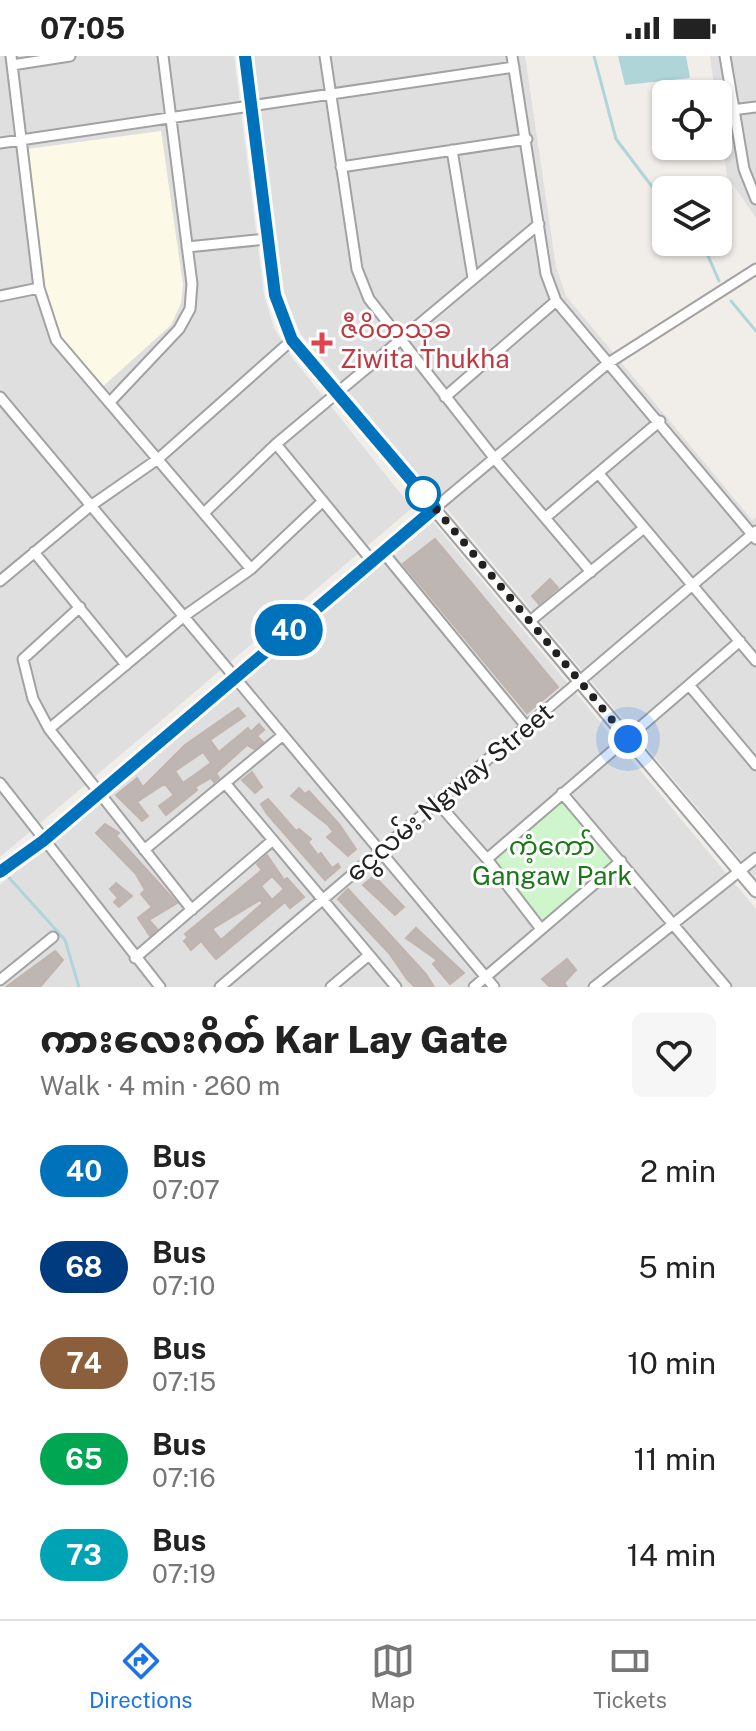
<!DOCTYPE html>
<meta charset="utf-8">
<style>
:root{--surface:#fff;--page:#f6f6f6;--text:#222;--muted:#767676;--line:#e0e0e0;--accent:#1a73e8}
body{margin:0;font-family:"Public Sans","Noto Sans Myanmar",sans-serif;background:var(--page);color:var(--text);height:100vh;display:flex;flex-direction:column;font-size:30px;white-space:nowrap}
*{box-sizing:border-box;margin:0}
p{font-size:26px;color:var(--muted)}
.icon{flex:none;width:44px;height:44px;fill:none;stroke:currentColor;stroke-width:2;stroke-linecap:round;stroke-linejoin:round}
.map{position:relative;height:931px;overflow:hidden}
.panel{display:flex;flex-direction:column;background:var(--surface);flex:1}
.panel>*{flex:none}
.badge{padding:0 16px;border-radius:26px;font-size:28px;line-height:52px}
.buttons{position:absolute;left:652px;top:24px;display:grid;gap:16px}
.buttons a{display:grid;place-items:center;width:80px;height:80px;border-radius:12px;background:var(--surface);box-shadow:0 2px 6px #0004;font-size:40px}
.you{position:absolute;width:40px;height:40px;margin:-20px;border:6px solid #fff;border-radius:50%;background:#1a73e8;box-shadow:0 0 0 12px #1a73e833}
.map>.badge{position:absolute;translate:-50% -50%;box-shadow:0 0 0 4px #fff}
.round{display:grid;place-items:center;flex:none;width:84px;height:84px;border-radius:12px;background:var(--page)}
.summary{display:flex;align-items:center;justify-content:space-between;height:136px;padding:0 40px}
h1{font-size:38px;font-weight:800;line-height:60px}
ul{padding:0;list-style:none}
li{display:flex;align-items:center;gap:24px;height:96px;padding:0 40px}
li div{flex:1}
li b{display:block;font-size:30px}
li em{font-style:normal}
li .badge{min-width:88px;font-weight:700;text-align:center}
.status{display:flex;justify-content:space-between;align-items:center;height:56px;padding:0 40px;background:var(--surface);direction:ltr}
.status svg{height:22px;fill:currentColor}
.tab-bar{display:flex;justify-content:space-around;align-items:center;height:112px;border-top:2px solid var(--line);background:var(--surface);font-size:22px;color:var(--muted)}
.tab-bar a{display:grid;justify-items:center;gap:4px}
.tab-bar .selected{color:var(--accent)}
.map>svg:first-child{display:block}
</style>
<div class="status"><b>07:05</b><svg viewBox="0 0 49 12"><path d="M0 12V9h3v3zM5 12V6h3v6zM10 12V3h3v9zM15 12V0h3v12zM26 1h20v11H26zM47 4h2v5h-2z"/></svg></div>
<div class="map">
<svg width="756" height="931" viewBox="0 0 756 931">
<rect width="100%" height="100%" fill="#f1ede9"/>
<path fill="#dfdfdf" d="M0,0h234l30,239 10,33 17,28 121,152 -412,349z
M253,0h272l31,211 10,29 186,224 4,-3v361l-456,-545 -16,-41z
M710,0h46v162l-29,-42z
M433,466l323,387v78h-756v-102z"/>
<path fill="#fcfae7" d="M161,75l22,154 -2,18 -10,22 -71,64 -46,-50 -11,-26 -23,-163z"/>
<path fill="#cef5cc" d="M562,740l55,65 -75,63 -54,-65z"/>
<path fill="#afd5d9" d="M618,0h68l4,22 -65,7z"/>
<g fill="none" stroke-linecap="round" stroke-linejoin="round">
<path stroke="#afd5d9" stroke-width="3" d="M594,0l22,83 50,66
M702,186l17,39
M731,245l25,30
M4,816l61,68 14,47"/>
</g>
<path fill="#beb6b2" stroke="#c1b3ad" stroke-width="2" fill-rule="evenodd" d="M435,483l123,148 -31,26 -124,-149z
M550,523l8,9 -19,16 -7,-8z
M238,652l7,8 -35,24 9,12 29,-24 3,4 8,-8 5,6 -7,6 6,6 -9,7 -7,-4 -31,28 3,5 -5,4 -3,-4 -16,9 2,3 -31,25 -7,-9 15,-11 -9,-11 -7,4 -21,14 11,14 -6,5 -26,-26 21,-17 6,9 42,-42zM203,696l8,11 -28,20 -8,-12z
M252,716l10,15 -7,6 -13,-13z
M299,732l6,6 4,-3 30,33 17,25 -8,7 -21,-19 6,-5 -5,-7 -37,-29z
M268,743l28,32 3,-2 12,10 -3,3 10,13 3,-2 11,15 6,-4 2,3 -15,13 -58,-66 -6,-10z
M105,768l14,9 -3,3 61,67 -28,17 8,9 -7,7 -12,-18 14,-11 -11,-13 4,-4 -9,-16 -40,-41z
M267,799l17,25 3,-2 17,19 -14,11 -5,-6 -69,57 -15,-18 -10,9 -7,-9 4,-4 -3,-3 77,-64 -5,-6zM272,820l12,13 -12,11 -11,-14zM260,844l3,3 -42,37 -9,-11z
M374,820l30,31 -9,8 -32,-30z
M116,827l16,13 -13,11 -5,-5 4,-4 -8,-9z
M348,833l78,85 8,13h-19l-8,-8 -18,-26 -51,-54z
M416,872l48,45 -14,11 -17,-20 4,-4 -31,-22z
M55,895l8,9 -23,27h-34z
M567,903l9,11 -12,13 3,4h-17l-8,-8z"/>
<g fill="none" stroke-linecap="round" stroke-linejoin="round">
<g stroke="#a2a2a2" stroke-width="13">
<path id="minor" d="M11,0l28,232 17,52 195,229
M325,0l32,213 12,30 126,160 96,113
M512,0l34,218 10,27 200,238
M725,0l19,113 12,30
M12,9l58,-9
M732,54l24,-3
M0,87l514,-76
M452,94l21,128
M341,111l186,-28
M187,191l80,-8
M0,240l39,-8
M0,341l494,590
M445,341l111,-96
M110,346l69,-73 11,-20 2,-25 -29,-228
M276,388l96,117
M599,418l157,187
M435,452l172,-144 149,-95
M204,457l72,-69 263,-220
M545,462l115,-97
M34,496l92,113
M383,496l143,174
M0,525l89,-74 69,-48 134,-119
M80,551l-57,52 10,40 16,30 143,181
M530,565l114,-93
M689,629l67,80
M49,673l134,-112 68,-48 72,-68
M0,727l160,204
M225,727l171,204
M562,737l164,194
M437,746l50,57 54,70
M144,794l139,-115
M487,803l253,-218
M135,902l138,-118
M0,924l53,-43
M220,931l536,-456
M331,931l38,-32
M474,931l147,-126
M594,931l162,-129"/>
</g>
<g stroke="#a2a2a2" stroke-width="15">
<path id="tertiary" d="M245,0l30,239 17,45 464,551
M0,816l43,-31 392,-333"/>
</g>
<use href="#minor" stroke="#fff" stroke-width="9"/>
<use href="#tertiary" stroke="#fff" stroke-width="11"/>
</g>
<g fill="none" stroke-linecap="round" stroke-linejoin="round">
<g stroke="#fff" stroke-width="18">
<path id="line" d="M0,816l43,-31 392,-333 -143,-168 -17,-45 -30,-239"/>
</g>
<use href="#line" stroke="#0072bc" stroke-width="12"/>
<path stroke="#212121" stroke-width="8" stroke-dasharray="0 14.4" d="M423,438l-7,-9 212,254"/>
</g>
<path fill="#e0444e" stroke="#fff" stroke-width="3" d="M318 275h8v8h8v8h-8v8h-8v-8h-8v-8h8z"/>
<circle fill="#fff" stroke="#0072bc" stroke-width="4" cx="423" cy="438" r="16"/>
<g text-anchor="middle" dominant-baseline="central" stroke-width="6" stroke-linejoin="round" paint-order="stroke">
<g font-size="26" fill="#be3a42" stroke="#fff" text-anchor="start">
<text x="340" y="272">ဇီဝိတသုခ<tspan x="340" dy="30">Ziwita Thukha</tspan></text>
</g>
<g font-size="26" fill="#212121" stroke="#fff">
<text transform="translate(449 736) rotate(-40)">ငွေလမ်း Ngway Street</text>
</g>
<g font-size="26" fill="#1c7718" stroke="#fff">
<text x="552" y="789">ကံ့ကော်<tspan x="552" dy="30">Gangaw Park</tspan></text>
</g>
</g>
</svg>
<div class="buttons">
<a><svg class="icon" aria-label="locate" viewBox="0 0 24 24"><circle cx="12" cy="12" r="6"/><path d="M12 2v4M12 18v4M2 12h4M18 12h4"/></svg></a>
<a><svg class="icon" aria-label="layers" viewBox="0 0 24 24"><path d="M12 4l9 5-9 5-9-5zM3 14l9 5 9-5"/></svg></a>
</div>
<div class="you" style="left:628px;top:683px"></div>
<b class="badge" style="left:289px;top:574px;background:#0072bc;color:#fff">40</b>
</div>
<section class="panel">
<div class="summary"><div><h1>ကားလေးဂိတ် Kar Lay Gate</h1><p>Walk · 4 min · 260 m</p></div><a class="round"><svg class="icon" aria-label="heart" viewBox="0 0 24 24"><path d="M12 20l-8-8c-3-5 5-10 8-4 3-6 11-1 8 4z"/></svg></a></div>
<ul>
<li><span class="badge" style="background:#0072bc;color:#fff">40</span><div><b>Bus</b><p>07:07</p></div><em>2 min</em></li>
<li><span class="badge" style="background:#003b80;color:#fff">68</span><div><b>Bus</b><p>07:10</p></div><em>5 min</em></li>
<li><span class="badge" style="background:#8b5e3c;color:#fff">74</span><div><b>Bus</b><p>07:15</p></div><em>10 min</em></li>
<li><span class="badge" style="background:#00a651;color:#fff">65</span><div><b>Bus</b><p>07:16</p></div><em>11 min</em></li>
<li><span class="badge" style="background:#00a3b4;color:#fff">73</span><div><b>Bus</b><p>07:19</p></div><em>14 min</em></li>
</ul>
</section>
<nav class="tab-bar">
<a class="selected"><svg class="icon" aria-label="directions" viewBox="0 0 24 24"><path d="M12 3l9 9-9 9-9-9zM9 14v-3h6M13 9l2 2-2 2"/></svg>Directions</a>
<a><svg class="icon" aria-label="map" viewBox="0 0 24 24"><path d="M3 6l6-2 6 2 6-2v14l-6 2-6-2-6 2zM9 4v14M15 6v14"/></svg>Map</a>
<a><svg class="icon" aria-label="tickets" viewBox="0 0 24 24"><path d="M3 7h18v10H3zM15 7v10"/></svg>Tickets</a>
</nav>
